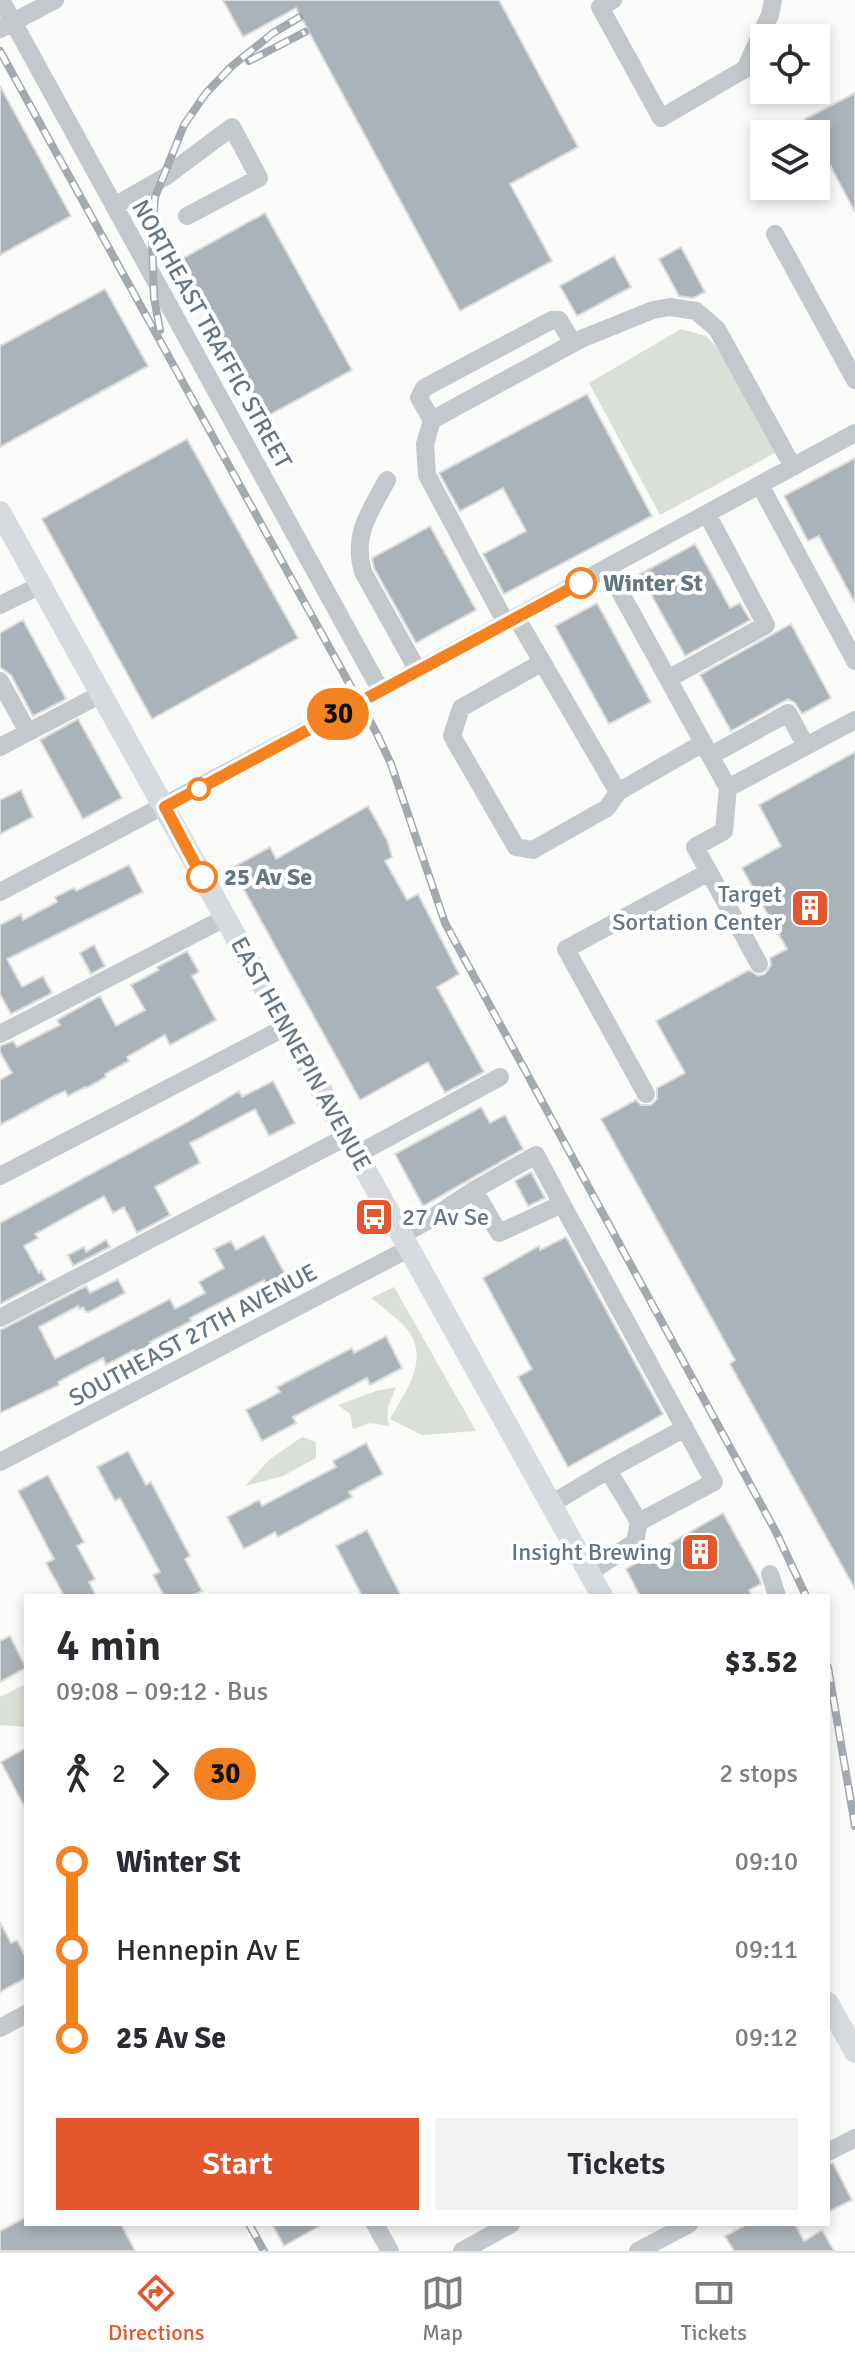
<!DOCTYPE html>
<meta charset="utf-8">
<style>
:root{--surface:#fff;--page:#f2f2f3;--text:#2b2b33;--muted:#7c7c81;--line:#e1e1e2;--accent:#e4572e}
body{margin:0;font-family:Signika,sans-serif;background:var(--page);color:var(--text);height:100vh;display:flex;flex-direction:column;font-size:30px;white-space:nowrap}
*{box-sizing:border-box;margin:0}
p{font-size:26px;color:var(--muted)}
.icon{flex:none;width:44px;height:44px;fill:none;stroke:currentColor;stroke-width:2;stroke-linecap:round;stroke-linejoin:round}
.map{position:relative;flex:1;overflow:hidden}
.panel{position:absolute;left:24px;top:1594px;width:806px;height:632px;display:flex;flex-direction:column;background:var(--surface);border-radius:0px;box-shadow:0 4px 12px #0003}
.panel>*{flex:none}
.badge{padding:0 16px;border-radius:26px;font-size:28px;line-height:52px}
.fabs{position:absolute;left:750px;top:24px;display:grid;gap:16px}
.fabs a{display:grid;place-items:center;width:80px;height:80px;border-radius:0px;background:var(--surface);box-shadow:0 4px 12px #0003;font-size:40px}
.map>.badge{position:absolute;translate:-50% -50%;box-shadow:0 0 0 4px #fff}
.legs{display:flex;align-items:center;gap:12px;height:88px;padding:0 32px;font-size:26px}
.legs p{margin-inline-start:auto}
.overview{display:flex;align-items:center;justify-content:space-between;height:136px;padding:0 32px}
h1{font-size:44px;font-weight:600;line-height:60px}
.action{display:flex;gap:16px;margin-top:auto;padding:16px 32px}
.action a{flex:1;height:92px;border-radius:0px;background:var(--accent);color:#fff;font-size:32px;font-weight:600;line-height:92px;text-align:center}
.action a+a{background:var(--page);color:var(--text)}
ul{padding:0 32px;list-style:none}
li{display:flex;align-items:center;gap:28px;height:88px;font-size:30px}
li i{display:grid;place-items:center;width:12px;height:100%;margin:0 10px;background:currentColor}
li i::after{content:'';width:20px;height:20px;margin:-10px;border:6px solid;border-radius:50%;background:var(--surface)}
li p{margin-inline-start:auto}
li:first-child i{background:linear-gradient(#0000 50%,currentColor 0)}
li:last-child i{background:linear-gradient(currentColor 50%,#0000 0)}
.tabs{display:flex;justify-content:space-around;align-items:center;height:112px;border-top:2px solid var(--line);background:var(--surface);font-size:22px;color:var(--muted)}
.tabs a{display:grid;justify-items:center;gap:4px}
.tabs .active{color:var(--accent)}
.map>svg:first-child{display:block}
</style>
<div class="map">
<svg width="855" height="2251" viewBox="0 0 855 2251">
<rect width="100%" height="100%" fill="#fafaf8"/>
<path fill="#dadfd7" d="M681,329l25,7 22,24 47,93 -115,62 -71,-132z
M394,1287l82,144 -54,4 -32,-16c15,-27 39,-57 19,-87 -9,-13 -26,-24 -38,-34z
M396,1387c-6,16 -11,22 -7,39l-19,-3 -17,6 -3,-15 -12,-9 38,-14z
M302,1437l14,5v16l-33,18 -38,10 25,-27z
M26,1684v43l-26,-2v-28z"/>
<path fill="#aab3b9" stroke="#dcdcda" stroke-width="2" d="M223,0h276l79,147 -68,37 42,77 -92,50 -164,-303 -53,29z
M0,86l71,130 -71,39z
M855,93v119l-39,-73v-5h-3l-8,-15z
M265,213l87,157 -88,48 -86,-157z
M681,247l24,45 -12,6 -14,-2 -20,-37z
M614,256l17,31 -54,29 -17,-30z
M105,289l43,77 -148,81v-101z
M587,394l65,122 -148,78 -21,-40 43,-23 -23,-43 -43,23 -21,-38z
M187,439l111,199 -146,81 -110,-200z
M855,458v145l-36,-67 -11,5 -24,-45z
M430,526l46,84 -60,33 -42,-75 -2,-10z
M695,544l35,64 10,-5 10,17 -65,36 -45,-82z
M597,603l54,99 -42,22 -54,-98z
M23,620l43,79 -33,17 -22,-41 -11,-8v-34z
M791,624l40,74 -29,16 -7,-11 -7,-4 -57,32 -31,-56z
M78,719l44,79 -39,21 -43,-79z
M855,752v837l-125,-225 5,-4 -134,-241 35,-19 5,5h10l6,-6v-11l28,-15 -29,-52 93,-51 9,6 7,-2 6,-9 -1,-7 17,-9 -45,-81 39,-22 -22,-41z
M21,790l12,27 -33,17v-34z
M368,806l19,34 5,17 -7,4 22,39 11,-6 41,80 -22,13 47,85 -39,21 -17,-31 -68,38 -128,-232 38,-21 6,12z
M129,865l14,27 -136,67 15,28 21,-11 9,17 -41,21 -11,-20v-69l21,-11 2,6 34,-18 -2,-5 19,-9 2,3z
M94,945l11,21 -14,8 -11,-21z
M187,951l12,21 -7,4 24,44 -46,25 -5,-10 -38,22 2,4 -24,13 1,3 -20,11 -1,-1 -17,9 -3,-5 -9,4 -56,30v-45l12,-7 -12,-21v-6l13,-5 4,6 43,-22 -3,-5 43,-24 16,30 29,-16 -14,-25 28,-15 -2,-3z
M273,1081l22,42 -26,13 -14,-27 -65,34 10,20 -45,24 15,28 -33,18 -13,-26 -11,6 -9,-17 -69,38 3,4 -14,8 15,27 2,-2 5,9 -46,24v-81l186,-100 53,-32 3,6z
M481,1107l9,16 15,-8 18,34 -100,57 -28,-52z
M531,1172l14,26 -17,8 -13,-25z
M264,1235l21,39 -19,10 -2,-4 -74,38 1,3 -41,21 2,3 -17,8 -1,-3 -28,15 -3,-7 -38,20 -7,4 1,3 -59,28v-83l86,-44 4,7 28,-14 7,14 -36,19h-3l-3,-5 -4,2 -1,-3 -39,21 16,32 115,-60 5,10 30,-16 -6,-11 25,-14 -10,-19 17,-8 5,9z
M566,1237l97,177 -95,53 -50,-90 14,-8 -49,-91 56,-32 1,4z
M106,1240l4,7 -37,19 -5,-11 16,-8 2,5z
M386,1336l16,32 -32,17 -3,-7 -74,39 3,6 -34,18 -16,-31 34,-18 -3,-5 75,-39 2,5z
M366,1443l17,31 -34,18 3,5 -74,40 -3,-5 -31,17 -17,-32 32,-17 3,6 74,-39 -3,-6z
M128,1451l18,34 5,-3 39,74 -5,3 17,32 -10,5h-28l-11,-21 7,-3 -40,-74 -5,3 -18,-34z
M48,1475l36,67 -7,4 18,33 -6,3 7,14h-32l-18,-33 8,-4 -36,-68z
M723,1513l36,65 2,6 -12,6 3,6h-112l-14,-27z
M367,1530l34,66h-39l-26,-50z
M10,1636l16,32 -26,14v-41z
M26,1748v62l-25,-48z
M0,1922l11,21 6,-3 9,18v20l-26,14z
M833,2163l19,37 -24,12v-48z
M26,2217v7h95l14,27h-135v-20z
M272,2224h51l-39,22z
M747,2224h48l9,17 18,-11 12,21h-100l-9,-15z"/>
<g fill="none" stroke-linecap="round" stroke-linejoin="round">
<path stroke="#c3c8cc" stroke-width="18" d="M1,0l380,691
M613,0l-13,7 61,111 84,-49 25,-54 3,-15
M0,29l55,-29
M114,206l51,-29 67,-50 27,51 -72,38
M775,234l80,146
M432,420l-13,-22 5,-10 128,-68h7l14,23
M387,480c-17,32 -35,54 -24,92l55,99
M760,485l95,176
M607,568l121,220
M0,605l41,-20
M516,617l102,175 85,-49
M506,623l-79,-148 -2,-31 7,-24 149,-81 72,-29 17,-3 26,4 21,18 76,138
M541,663l-80,45 -9,28 64,111 17,3 74,-42 11,-16
M668,679l98,-54 -59,-111
M0,681l28,51
M0,747l103,-54
M710,756l78,-43 18,33
M728,788l127,-68
M709,872l50,92
M0,892l360,-190 495,-269
M0,1034l225,-116
M646,1094l-80,-145 143,-77 -14,-25 29,-16 4,-43
M356,1155l144,-78
M0,1176l286,-149
M474,1190l62,-35 26,49
M402,1235l27,-15 45,-30 25,43 63,-29 152,278 -75,40 -4,20 -46,31
M0,1318l346,-181
M0,1462l408,-213
M608,1470l77,-42
M551,1504l57,-34 31,52
M770,1574l7,22
M0,2028l26,-14
M828,2152l27,-14
M375,2224l15,27
M462,2251l49,-27
M638,2251l51,-27"/>
<path stroke="#d6dbdf" stroke-width="22" d="M0,512c201,361 402,722 602,1084
M828,2003l27,49"/>
<g stroke="#a2aab0" stroke-width="8">
<path id="rail" d="M0,51l376,681 15,32 54,159 331,609 30,64
M249,61l56,-29
M160,330l-6,-32 -2,-61 3,-40 29,-72 22,-32 26,-27 41,-33 27,-16
M828,1667l27,159
M249,2224l15,27"/>
</g>
<use href="#rail" stroke="#fff" stroke-width="5" stroke-dasharray="15" stroke-linecap="butt"/>
</g>
<g fill="none" stroke-linecap="round" stroke-linejoin="round">
<g stroke="#fff" stroke-width="18">
<path id="line-1" d="M202,877l-37,-70 416,-224"/>
</g>
<use href="#line-1" stroke="#f58220" stroke-width="12"/>
</g>
<defs>
<g id="building-square" transform="scale(2)"><rect x="-9" y="-9" width="18" height="18" rx="4" fill="#e4572e" stroke="#fff"/><path d="M-4-6H4V6H1V3H-1V6H-4ZM-2.5-4.3h1.7v1.8h-1.7ZM.8-4.3h1.7v1.8H.8ZM-2.5-1h1.7V.8h-1.7ZM.8-1h1.7V.8H.8Z" fill="#fff"/></g>
<g id="bus-square" transform="scale(2)"><rect x="-9" y="-9" width="18" height="18" rx="4" fill="#e4572e" stroke="#fff"/><path d="M-5-6H5V4H4V6H2V4H-2V6H-4V4H-5ZM-3.5-4V0h7V-4ZM-3.5 1.2v1.5H-2V1.2ZM2 1.2v1.5H3.5V1.2Z" fill="#fff"/></g>
</defs>
<g fill-rule="evenodd">
<use href="#building-square" x="810" y="908"/>
<use href="#bus-square" x="374" y="1217"/>
<use href="#building-square" x="700" y="1552"/>
</g>
<g fill="#fff" stroke="#f58220" stroke-width="4">
<circle cx="581" cy="583" r="14"/>
<circle cx="199" cy="789" r="10"/>
<circle cx="202" cy="877" r="14"/>
</g>
<g text-anchor="middle" dominant-baseline="central" stroke-width="8" stroke-linejoin="round" paint-order="stroke">
<g font-size="24" fill="#657683" stroke="#fff">
<text transform="translate(212 334) rotate(61)">NORTHEAST TRAFFIC STREET</text>
<text transform="translate(301 1054) rotate(61)">EAST HENNEPIN AVENUE</text>
<text transform="translate(193 1335) rotate(-28)">SOUTHEAST 27TH AVENUE</text>
</g>
<g font-size="24" font-weight="bold" fill="#657683" stroke="#fff" text-anchor="start">
<text x="603" y="583">Winter St</text>
<text x="224" y="877">25 Av Se</text>
</g>
<g font-size="24" fill="#657683" stroke="#fff" text-anchor="end">
<text x="782" y="894">Target<tspan x="782" dy="28">Sortation Center</tspan></text>
<text x="402" y="1217" text-anchor="start">27 Av Se</text>
<text x="672" y="1552">Insight Brewing</text>
</g>
</g>
</svg>
<div class="fabs">
<a><svg class="icon" aria-label="locate" viewBox="0 0 24 24"><circle cx="12" cy="12" r="6"/><path d="M12 2v4M12 18v4M2 12h4M18 12h4"/></svg></a>
<a><svg class="icon" aria-label="layers" viewBox="0 0 24 24"><path d="M12 4l9 5-9 5-9-5zM3 14l9 5 9-5"/></svg></a>
</div>
<b class="badge" style="left:338px;top:714px;background:#f58220;color:#111">30</b>
<section class="panel">
<div class="overview"><div><h1>4 min</h1><p>09:08 – 09:12 · Bus</p></div><b>$3.52</b></div>
<div class="legs"><svg class="icon" aria-label="walk" viewBox="0 0 24 24"><circle cx="13" cy="4" r="2"/><path d="M13 8l-2 6 4 7M11 14l-3 7M7 12l3-4h3l4 4"/></svg>2<svg class="icon" aria-label="forward" viewBox="0 0 24 24"><path d="M9 5l7 7-7 7"/></svg><b class="badge" style="background:#f58220;color:#111">30</b><p>2 stops</p></div>
<ul>
<li><i style="color:#f58220"></i><b>Winter St</b><p>09:10</p></li>
<li><i style="color:#f58220"></i><span>Hennepin Av E</span><p>09:11</p></li>
<li><i style="color:#f58220"></i><b>25 Av Se</b><p>09:12</p></li>
</ul>
<div class="action"><a>Start</a><a>Tickets</a></div>
</section>
</div>
<nav class="tabs">
<a class="active"><svg class="icon" aria-label="directions" viewBox="0 0 24 24"><path d="M12 3l9 9-9 9-9-9zM9 14v-3h6M13 9l2 2-2 2"/></svg>Directions</a>
<a><svg class="icon" aria-label="map" viewBox="0 0 24 24"><path d="M3 6l6-2 6 2 6-2v14l-6 2-6-2-6 2zM9 4v14M15 6v14"/></svg>Map</a>
<a><svg class="icon" aria-label="tickets" viewBox="0 0 24 24"><path d="M3 7h18v10H3zM15 7v10"/></svg>Tickets</a>
</nav>
